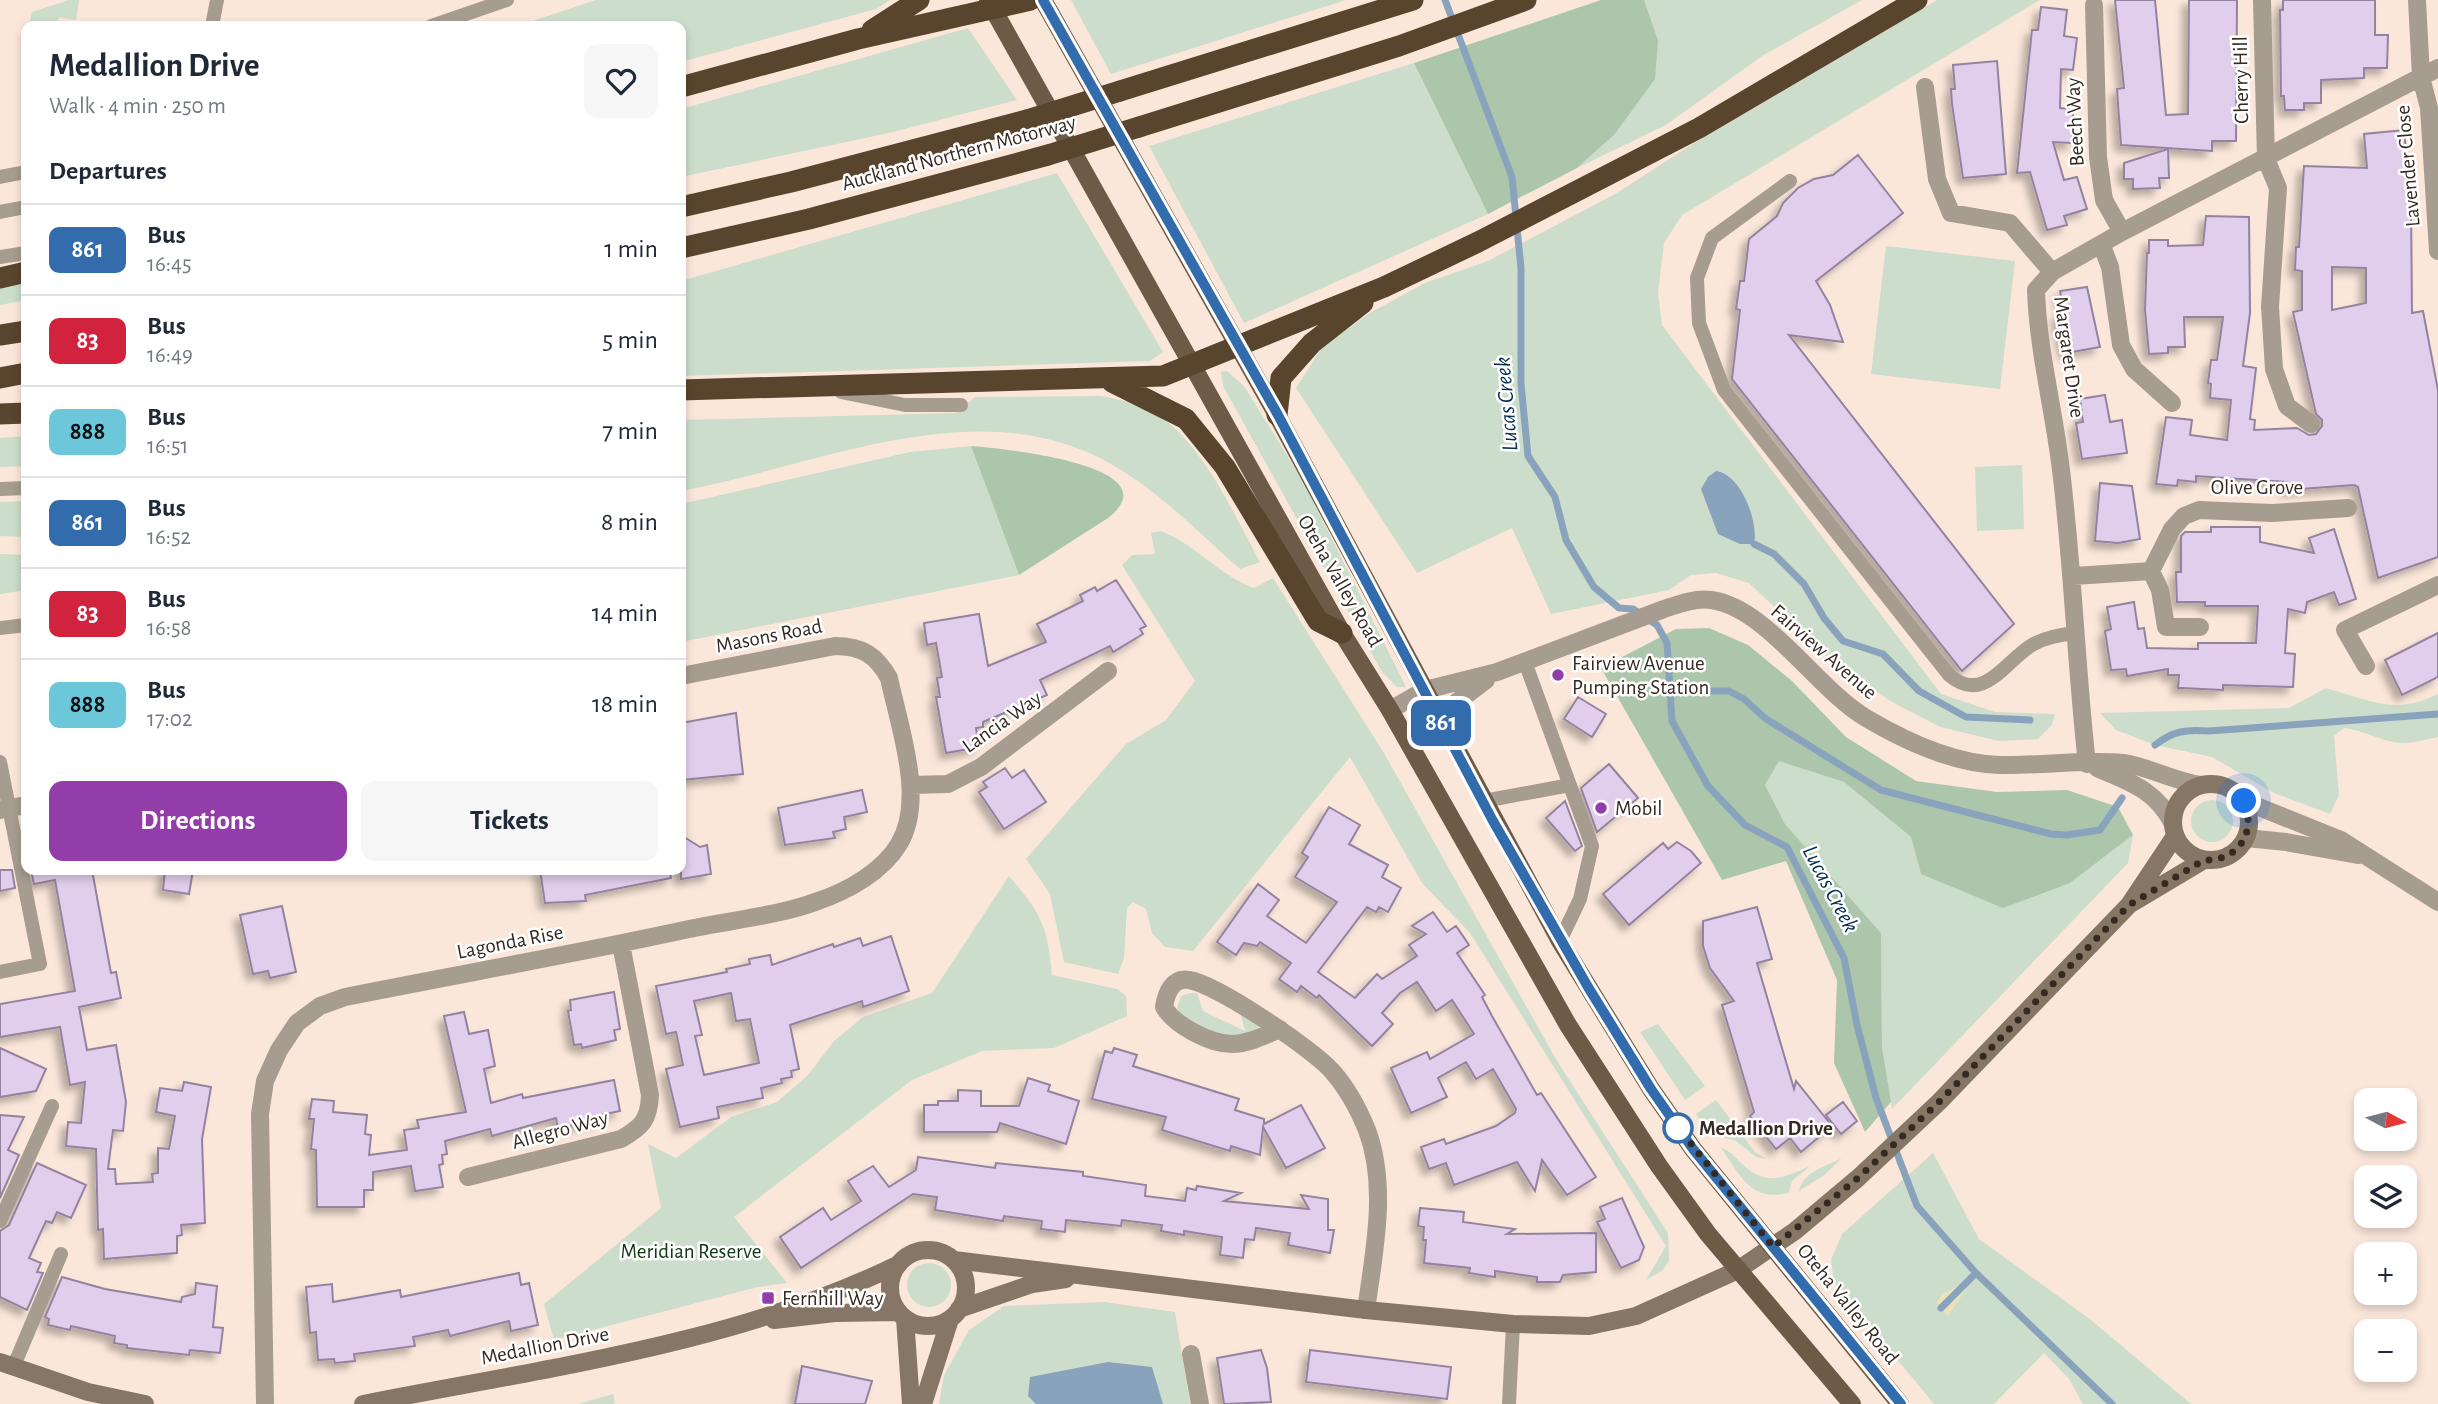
<!DOCTYPE html>
<meta charset="utf-8">
<style>
:root{--surface:#fff;--page:#f6f6f7;--text:#1f2937;--muted:#747a83;--line:#e0e1e3;--accent:#933daa}
body{margin:0;font-family:"Alegreya Sans",sans-serif;background:var(--page);color:var(--text);height:100vh;display:flex;flex-direction:column;font-size:26px;white-space:nowrap}
*{box-sizing:border-box;margin:0}
p{font-size:23px;color:var(--muted)}
.icon{flex:none;width:38px;height:38px;fill:none;stroke:currentColor;stroke-width:2;stroke-linecap:round;stroke-linejoin:round}
.map{position:relative;flex:1;overflow:hidden}
.details{position:absolute;left:21px;top:21px;width:665px;height:854px;display:flex;flex-direction:column;background:var(--surface);border-radius:14px;box-shadow:0 4px 10px #0003}
.details>*{flex:none}
.badge{padding:0 14px;border-radius:10px;font-size:24px;line-height:46px}
.needle{width:46px;rotate:97deg}
.controls{position:absolute;left:2354px;top:1088px;display:grid;gap:14px}
.controls a{display:grid;place-items:center;width:63px;height:63px;border-radius:14px;background:var(--surface);box-shadow:0 4px 10px #0003;font-size:35px}
.you{position:absolute;width:35px;height:35px;margin:-18px;border:5px solid #fff;border-radius:50%;background:#1a73e8;box-shadow:0 0 0 10px #1a73e833}
.map>.badge{position:absolute;translate:-50% -50%;box-shadow:0 0 0 4px #fff}
h2{padding:0 28px;font-size:26px;line-height:63px}
.round{display:grid;place-items:center;flex:none;width:74px;height:74px;border-radius:14px;background:var(--page)}
.overview{display:flex;align-items:center;justify-content:space-between;height:119px;padding:0 28px}
h1{font-size:33px;font-weight:700;line-height:52px}
.cta{display:flex;gap:14px;margin-top:auto;padding:14px 28px}
.cta a{flex:1;height:80px;border-radius:14px;background:var(--accent);color:#fff;font-size:28px;font-weight:700;line-height:80px;text-align:center}
.cta a+a{background:var(--page);color:var(--text)}
ul{padding:0;list-style:none}
li{display:flex;align-items:center;gap:21px;height:91px;padding:0 28px;border-top:2px solid var(--line)}
li div{flex:1}
li b{display:block;font-size:26px}
li em{font-style:normal}
li .badge{min-width:77px;font-weight:700;text-align:center}
.map>svg:first-child{display:block}
</style>
<div class="map">
<svg width="2438" height="1404" viewBox="0 0 2438 1404">
<defs>
<filter id="shadow"><feDropShadow dx="-6" dy="6" stdDeviation="3.5" flood-color="#0004"/></filter>
</defs>
<rect width="100%" height="100%" fill="#fbe7da"/>
<path fill="#ccddcb" d="M69,0h10l-3,20 -17,-3 -2,8 -27,-4 2,-9z
M596,0h294l-14,9 -195,53v-36h-164z
M1071,0h275l-235,74z
M1644,0h218l-100,56 -96,69 -89,43 37,-33 44,-95z
M1937,0h103l-358,215 -18,28 -6,50 4,32 279,369 54,18 60,2 -3,11 -14,14 -39,2 -59,-14 -48,-25 -57,-38 -86,-81 -33,-10 -25,2 -22,15 -118,24 -39,-86 -95,45 -121,-185 26,-41 48,-34 55,-30 63,-22 129,-68 74,-48z
M968,28l49,72 -128,33 -208,44v-68z
M1414,63l74,151 -244,109 -95,-177z
M1057,173l106,179 -13,9 -469,15v-95z
M1886,246l129,15 -15,128 -129,-15z
M26,280v20l-26,5v-18z
M1227,371l17,15 59,95 103,206h-9l-15,-15 -159,-286 -2,-14z
M1101,396c16,3 33,6 48,14 51,26 84,103 111,152l-20,7c-40,-35 -78,-75 -124,-102 -133,-81 -297,-1 -435,24v-71l275,-7 19,-16z
M26,436v30l-26,1v-29z
M971,446l48,129 -338,67v-138l229,-52z
M2022,465l2,64 -47,2 -2,-64z
M26,501v36l-26,-1v-34z
M1160,531c35,12 58,44 94,57l19,-10 111,175 173,308 111,172 1,28 -7,10 -16,9 20,-34 -196,-313 -48,-50 -72,-126 -157,194 -28,-4 -13,-14 -6,-24 -13,-7 -6,6 -3,50 -6,16 -54,-12 -14,-68 -24,-35 100,-115 40,-24 29,-39 -73,-116 10,-10 23,-1 -4,-21z
M0,554l26,1v35l-26,4z
M2326,688c44,12 68,28 112,6v43c-10,2 -23,6 -34,6 -21,0 -39,-13 -60,-15l-10,8 5,59 -9,19 -56,-21 -62,-36 -57,-12 -39,-15 -16,-17 189,-5z
M1779,760l65,22 67,55 10,37 149,9 63,-48 -5,28 -236,246 -10,-62 -1,-114 -96,-109 -20,-39z
M2191 821a21 21 0 1 1 42 0a21 21 0 1 1-42 0Z
M1009,876c31,36 39,50 43,99l65,14 9,7 1,20 -73,32 -72,3 -70,29 -178,137 53,66 -29,4 -204,53 -10,-36 117,-96 -13,-64 28,14 55,-41 46,-15 31,-27 26,-34 29,-24 69,-24z
M1190,993h7l6,18 42,20 -4,-16 19,11 -1,6 -36,6 -41,-21 -5,-9 4,-12z
M1658,1024l47,62 -20,14 -45,-68z
M1716,1100l39,52 11,7 -10,-2 -20,-16 -26,-8 -14,-19z
M1721,1148c8,2 12,7 18,13 26,26 41,18 71,5l-18,15 -3,12c-39,9 -48,-17 -68,-45z
M1933,1153l46,86 112,81 100,84h-108l-14,-25 -25,-26 -50,51h-60l-100,-121 -3,-23 11,-26z
M1842,1158l-19,18 -24,15c3,-19 28,-25 43,-33z
M907 1285a22 22 0 1 1 44 0a22 22 0 1 1-44 0Z
M1104,1302l71,10 15,92h-251l5,-29 25,-45 35,-24z
M613,1394l2,9 -3,1h-34z"/>
<path fill="#acc6ab" d="M1601,0h43l14,40 -3,39 -41,56 -37,33 -89,46 -74,-151z
M971,446c28,2 205,19 137,72l-89,57z
M1709,628l39,17 44,36 54,56 70,44 81,11 70,-2 51,17 15,28 -63,48 -67,25 -82,-34 -10,-37 -67,-55 -65,-21 -14,24 20,39 96,109 1,114 9,55 -26,30 -31,-69 3,-83 -51,-119 -64,19 -121,-212 75,-39z"/>
<path fill="#ebe2bc" d="M1960,1285l6,4 -18,27 -12,-13 7,-9z"/>
<path fill="#8aa3bc" d="M1716,471c25,3 43,51 38,73h-14l-22,-10 -17,-45 7,-12z
M1108,1362l44,5 11,37h-127l-8,-8 2,-19z"/>
<g fill="none" stroke-linecap="round" stroke-linejoin="round">
<path stroke="#8aa3bc" stroke-width="7" d="M1445,0l67,177 9,91v116l7,72 27,41 11,43 28,47 25,21 14,1 24,16 10,18 5,78 36,65 37,39 42,22 57,111 13,67 19,73 41,108 59,67 136,131
M1754,544l20,10 30,30 20,34 19,23 40,13 36,37 47,26 64,3
M1670,691h59l15,8 22,20 115,71 170,44 16,1 33,-5 22,-32
M2155,745c18,-14 31,-16 54,-14l229,-17
M1941,1308l35,-35"/>
</g>
<path fill="#e1ceed" stroke="#94839f" stroke-width="2" fill-rule="evenodd" filter="url(#shadow)" d="M2115,0h40l11,115 22,-1 1,-114h48l-1,141h-24v10l-91,-6 -4,-56 7,-1z
M2283,0h92v35h13l-1,33h-23v10l-43,2v23h-17v7h-19l-1,-14h-3l-1,-86h3z
M2041,7l26,3 -3,26 13,2 -4,32 -12,-1 -1,39 13,1 -1,34 -19,-1 11,38 13,-3 10,32 -23,7 3,9 -20,5 -17,-58 -13,1 15,-143h6z
M1997,61l9,113 -43,4 -11,-74 -1,-15h4l-2,-24z
M2404,130l7,73 1,110 11,-2 15,79v167l-60,21 -20,-91 -4,-2 -67,5v-8l-91,-6v6l-18,-2 -1,6 -21,-2 10,-67 26,3 -2,15 37,5 4,-40 -21,-2 1,-14 -3,-1 3,-23h6l6,-43h-39l1,30h-17v6l-19,1 -4,-44 2,-57h2v-13h19v6l35,-1 3,-29 43,1 1,96 -7,53 13,2 -6,51 5,1 -1,10 43,-2 12,7 7,-1 6,-8v-6l-6,-6 -23,-102 9,-2v-39l-7,-1 1,-23h3l5,-81 63,2 -3,-34zM2332,267l34,1v35l-34,7z
M2168,149l1,29h-10l1,10 -27,1v-10h-9v-16z
M1858,155l45,58 -87,68 14,24 13,37 -54,-7 225,289 -52,47 -230,-292 8,-69 -4,-1 4,-28h4l5,-42 28,-23 6,-13 15,-15 16,-9 19,-4z
M2087,287l13,60 -34,6 -9,-38 7,-1 -4,-23z
M2105,395l5,27 12,-2 5,33 -45,6 -6,-36 7,-1 -3,-23z
M2100,483l32,3 8,53 -22,4 -23,-2z
M2211,527h49v15l54,11 -5,-15 25,-9 22,70 -17,6 -5,-13 -27,10 -2,11 -17,-4 -3,44 10,1 -2,33 -70,-2v5l-41,-2h-4l1,-13h-11v-6l-41,7 -1,-7 -15,1 -6,-39 6,-2 -4,-22 27,-5 4,27 6,-1 3,20 51,1v-6h58l2,-37h-53v-4h-28l-1,-30h5v-36l4,-4h26z
M1116,580l30,46 -6,3 3,5 -30,18 -3,-6 -70,34 7,15 -64,27v5l-7,1 3,19 -33,6 -10,-56h4l-3,-19 5,-1 -6,-34 -9,2 -3,-22 55,-9 9,52 58,-24 -9,-18 46,-23 -3,-6 15,-8 2,4z
M2438,633v44l-36,18 -17,-35z
M1578,697l28,17 -14,23 -28,-18z
M736,713l7,61 -62,6v-57z
M1609,764l29,34 -41,34 -16,-44z
M1005,768l7,10 12,-8 22,32 -42,27 -25,-37 8,-5 -4,-5z
M862,790l5,22 -23,5 2,12 -13,3 2,6 -50,7 -7,-37z
M1565,801l17,45 -7,5 -29,-33z
M1329,807l31,18 -11,19 39,21 -6,12 19,11 -13,24 -9,-5 -3,5 -9,-5 -49,65 37,26 22,-24 5,5 35,-23 -8,-11 17,-11 -14,-8 21,-14 14,20 9,-6 13,19 -12,8 28,42 -3,2 10,19 45,79 4,-2 55,84 -29,18 -25,-35 -7,31 -18,-29 -63,23 -8,-22 -17,6 -8,-22 23,-8 2,5 50,-18 19,-13 1,-4 -23,-40 -17,10 -10,-17 -28,16 9,19 -36,16 -20,-45 36,-16 3,7 44,-25 -22,-34 -16,11 -19,-29 -17,11 -18,20 11,11 -21,22 -53,-51 -2,3 -16,-12 -4,6 -18,-13 12,-16 -31,-21 -3,4 -13,-3 -8,12 -19,-13 41,-58 21,16 -12,16 39,27 31,-41 -42,-25 13,-20 -6,-4z
M681,835l19,12 7,-2 4,29 -30,5z
M1677,842l14,9 10,12 -72,62 -26,-31 60,-51 5,6z
M0,870h12l3,18 -15,3z
M31,870h61l19,103 5,-1 5,26 -42,9 8,43 29,-5 10,57 -3,29 -10,-1 -5,39h7l1,15 37,-2 -1,-8 6,-1v-25l11,1 6,-33 -19,-4 4,-24 22,3 2,-9 27,5 -9,52 3,84 -24,2 1,10 -5,1v17l-73,6 -1,-30 -5,1 -2,-81 -30,-3 2,-24 13,1 4,-41 -15,3 -10,-58 -60,10v-33l75,-13 -20,-111 -21,4z
M165,870h28l-4,24 -26,-4z
M540,870h130l1,8 -86,17 1,6 -41,2z
M282,906l14,66 -26,6 -2,-7 -15,3 -13,-59z
M1757,907l15,52 -15,4 37,126 2,-8 36,45 -31,26 -11,-14 -14,11 -26,-33 4,-4 -32,-107 12,-4 -24,-33 -7,-22v-25z
M891,936l18,55 -46,16 -1,-6 -72,24 9,44 -8,2 1,6 -11,2 1,4 -21,5 2,10 -46,9 2,11 -39,9 -14,-58 17,-4 -7,-33 -10,2 -10,-48 71,-14 -1,-3 24,-5 -1,-5 21,-4 2,10 61,-21 1,3 26,-9 3,8zM731,993l5,28 14,-2 9,44 -55,12 -9,-39 7,-1 -8,-34z
M614,992l6,37 -6,1 2,10 -34,8 -1,-4 -7,1 -6,-34 3,-1 -1,-10z
M464,1012l5,22 19,-4 7,36 -11,3 7,34 31,-9 1,4 91,-18 6,31 -20,4 1,5 -43,8 -2,-10 -64,18 -2,-7 -45,12 2,13 -5,1 1,9 -4,1 4,22 -28,4 -4,-25 -38,6v18h-9v17h-47l-1,-57 -5,-1 3,-30h-5l3,-20 22,2 -1,11 34,3 -2,19 6,1 -2,20 38,-5 -3,-20 15,-2 -2,-8 49,-8 -22,-96z
M0,1048l46,21 -10,22 -36,6z
M1114,1048l23,7 -4,11 106,33 -4,11 29,9v5l37,-19 24,43 -39,20 -23,-41 -3,28 -29,-9 -1,5 -68,-21 4,-13 -74,-18 13,-48 7,2z
M1028,1078l22,7 -2,6 31,10 -13,43 -66,-21 -3,9h-73v-27h14v-4h20v-11l23,1v15h38z
M1843,1102l14,19 -16,13 -15,-19z
M0,1115l24,2 -16,33 11,5 -19,43z
M918,1157l77,11 1,-5 87,9v4l63,9 -1,11 40,5 2,-13 9,2 1,-4 44,7 -17,8 85,8 -8,-14 27,4v31h6l-4,23 -42,-8 2,-12 -34,-5 -2,12 -9,-1 -2,19 -23,-3 2,-18 -38,-6v4l-23,-4 1,-6 -40,-5 -1,6 -55,-6 -1,12 -24,-3 1,-8 -38,-5 -1,5 -68,-11 2,-13 -24,-3 -112,74 -21,-31 43,-29 8,12 30,-19 -13,-20 25,-15 16,21 27,-17z
M37,1163l49,22 -15,33 -14,-6 -5,11 -6,-2 -17,37 12,5 -4,9 6,1 -16,37 -27,-13v-66l9,-6z
M1622,1198l22,49 -5,13 -18,8 -24,-46 8,-3 -5,-12z
M1420,1208l44,4 -1,10 52,7 -8,5 89,-1v39l-33,3 -3,7h-23v-5l-42,-6v6l-26,-4 1,-5 -46,-5 2,-23h-3l1,-13 -6,-1z
M519,1273l2,12 8,-2 9,42 -27,6 -2,-10 -59,15 -2,-6 -35,7 2,9 -61,8 1,7 -20,2 -1,-4 -16,1 -2,-28 -6,1 -4,-46 26,-3 1,18 67,-12 1,7z
M62,1277l43,12 76,13 1,-5 13,-3 1,-11 21,3 -4,41 10,1 -3,25 -30,-3 -1,5 -62,-7v-3l-13,-2 1,-7 -44,-10 -1,4 -22,-5 1,-6 -4,-2z
M1261,1350l6,18 4,34 -47,2 -7,-46z
M1310,1350l141,17 -4,32 -141,-17z
M802,1366l70,15 -7,23h-70z"/>
<g fill="none" stroke-linecap="round" stroke-linejoin="round">
<path stroke="#a79c90" stroke-width="14" d="M212,26l5,-26
M431,26l76,-26
M0,177l26,-5
M1790,181l-78,57 -15,40 2,45 25,67 225,285c35,30 56,-14 83,-30 14,-8 28,-10 43,-12
M0,212l26,-5
M0,257l26,-4
M841,392l64,13h56
M0,489l26,-1
M0,628l26,-3
M1525,662l67,184 -12,53 -20,42
M0,762l40,202 -40,8
M1484,801l86,-16
M0,1221l52,-115
M13,1368l48,-114
M1509,1404l4,-80"/>
<path stroke="#a79c90" stroke-width="18" d="M2262,0l4,159 12,29 -8,119 4,62 13,37 24,18
M2417,0l4,77 8,31 9,143
M2094,5l4,152 6,43 18,32
M1925,87l12,92 14,34 59,10 42,49
M2102,246l8,21 11,78 13,24 38,34
M2151,571l9,19 6,37h34
M2074,576l77,-5 21,-42 12,-13 15,-6 73,3 76,-5
M2366,666l-21,-36 93,-45
M1390,710l35,-20 72,-18 167,-63c15,-5 31,-11 47,-9 55,7 106,89 155,118 39,23 88,46 134,47 41,1 83,-6 123,-2 27,4 50,18 77,22
M1441,724l12,-19 33,-25
M2087,764c-11,-98 -14,-196 -26,-294 -7,-60 -23,-119 -25,-180l16,-18 70,-40 316,-164
M2097,768c33,14 59,22 76,56
M911,785l37,-1 33,-17 127,-96
M2244,801l97,39 97,62
M0,810l26,-5
M2246,838l40,4 72,13
M1280,1029c-14,6 -32,15 -48,15 -22,0 -58,-19 -68,-37 2,-13 8,-30 25,-27 27,4 124,69 143,91 16,18 26,37 35,59 21,56 7,123 -1,180
M468,1177l153,-38c21,-12 28,-19 29,-44l-29,-151
M1191,1354l9,50
M265,1404l-5,-290 5,-33 14,-31 18,-27 23,-17 25,-9c115,-23 230,-43 344,-68 42,-9 89,-13 129,-28 30,-10 65,-30 81,-57 27,-45 0,-118 -10,-166 -13,-23 -27,-32 -54,-32l-154,30"/>
<path stroke="#857665" stroke-width="18" d="M2173 822a38 38 0 1 1 76 0a38 38 0 1 1-76 0Z
M2132,903l72,-43
M890 1288a38 38 0 1 1 76 0a38 38 0 1 1-76 0Z
M954,1260l412,50 147,14 76,2 47,-10 102,-46 57,-39 63,-53 81,-76 190,-197 46,-69
M959,1309l73,-25 34,-5
M905,1318l6,86
M774,1320l61,-7 64,-1
M0,1362l88,30 57,12
M363,1404c176,-35 374,-60 536,-140
M923,1404l27,-85"/>
<path stroke="#6d5b47" stroke-width="18" d="M988,0l354,633 48,77 178,315 91,141 49,68 144,170
M1043,0l234,415 283,526 91,148 42,60 207,255"/>
<path stroke="#59442d" stroke-width="21" d="M872,30l47,-30
M681,87l177,-48 173,-39
M1120,91l293,-91
M1139,127l260,-81 127,-46
M681,207l110,-25 236,-62
M681,248l128,-29 239,-64
M0,278l26,-6
M0,335l26,-4
M0,378l26,-5
M1112,382l74,37 39,48 93,154 24,12
M681,390l482,-14 221,-89 94,-45 221,-114 218,-128
M0,414l26,-1
M1277,415l4,-37 31,-35 51,-40"/>
<path stroke="#59442d" stroke-width="21" d="M1027,120l93,-29
M1048,155l91,-28"/>
</g>
<g fill="none" stroke-linecap="round" stroke-linejoin="round">
<g stroke="#fff" stroke-width="16">
<path id="line" d="M1043,0l235,415 215,406 95,166 63,102 42,60 208,255"/>
</g>
<use href="#line" stroke="#326cac" stroke-width="10"/>
<path stroke="#352921" stroke-width="7" stroke-dasharray="0 12.6" d="M1678,1128l-5,-7 100,126 85,-69 81,-76 190,-197 75,-45c34,1 53,-27 40,-59"/>
</g>
<g fill="#933daa" stroke="#fff" stroke-width="2.5">
<circle cx="1558" cy="675" r="7"/>
<circle cx="1601" cy="808" r="7"/>
<rect x="761" y="1291" width="14" height="14" rx="3.5"/>
</g>
<circle fill="#fff" stroke="#326cac" stroke-width="3.5" cx="1678" cy="1128" r="14"/>
<g text-anchor="middle" dominant-baseline="central" stroke-width="5" stroke-linejoin="round" paint-order="stroke">
<g font-size="21" fill="#352921" stroke="#fff">
<text transform="translate(2241 80) rotate(-91)">Cherry Hill</text>
<text transform="translate(2075 122) rotate(-93)">Beech Way</text>
<text transform="translate(959 153) rotate(-15)">Auckland Northern Motorway</text>
<text transform="translate(2408 166) rotate(-95)">Lavender Close</text>
<text transform="translate(2069 357) rotate(82)">Margaret Drive</text>
<text x="2257" y="487">Olive Grove</text>
<text transform="translate(1340 581) rotate(60)">Oteha Valley Road</text>
<text transform="translate(769 636) rotate(-11)">Masons Road</text>
<text transform="translate(1824 652) rotate(41)">Fairview Avenue</text>
<text transform="translate(1002 722) rotate(-35)">Lancia Way</text>
<text transform="translate(510 942) rotate(-11)">Lagonda Rise</text>
<text transform="translate(560 1130) rotate(-15)">Allegro Way</text>
<text transform="translate(1848 1304) rotate(51)">Oteha Valley Road</text>
<text transform="translate(545 1346) rotate(-11)">Medallion Drive</text>
</g>
<g font-size="21" fill="#352921" stroke="#fff" text-anchor="start">
<text x="1572" y="663">Fairview Avenue<tspan x="1572" dy="24">Pumping Station</tspan></text>
<text x="1615" y="808">Mobil</text>
<text x="782" y="1298">Fernhill Way</text>
</g>
<g font-size="21" font-weight="bold" fill="#352921" stroke="#fff" text-anchor="start">
<text x="1699" y="1128">Medallion Drive</text>
</g>
<g font-size="21" fill="#113712" stroke="#fff">
<text x="691" y="1251">Meridian Reserve</text>
</g>
<g font-size="23" font-style="italic" fill="#042f51" stroke="#fff">
<text transform="translate(1507 404) rotate(-95)">Lucas Creek</text>
<text transform="translate(1830 889) rotate(62)">Lucas Creek</text>
</g>
</g>
</svg>
<div class="controls">
<a><svg class="needle" viewBox="-14 -14 28 28"><path d="M0-13l5 13h-10z" fill="#e53935"/><path d="M0 13l5-13h-10z" fill="#747a83"/></svg></a>
<a><svg class="icon" aria-label="layers" viewBox="0 0 24 24"><path d="M12 4l9 5-9 5-9-5zM3 14l9 5 9-5"/></svg></a>
<a>+</a>
<a>−</a>
</div>
<div class="you" style="left:2244px;top:801px"></div>
<b class="badge" style="left:1441px;top:723px;background:#326cac;color:#fff">861</b>
<section class="details">
<div class="overview"><div><h1>Medallion Drive</h1><p>Walk · 4 min · 250 m</p></div><a class="round"><svg class="icon" aria-label="heart" viewBox="0 0 24 24"><path d="M12 20l-8-8c-3-5 5-10 8-4 3-6 11-1 8 4z"/></svg></a></div>
<h2>Departures</h2>
<ul>
<li><span class="badge" style="background:#326cac;color:#fff">861</span><div><b>Bus</b><p>16:45</p></div><em>1 min</em></li>
<li><span class="badge" style="background:#d1223e;color:#fff">83</span><div><b>Bus</b><p>16:49</p></div><em>5 min</em></li>
<li><span class="badge" style="background:#6dc7db;color:#111">888</span><div><b>Bus</b><p>16:51</p></div><em>7 min</em></li>
<li><span class="badge" style="background:#326cac;color:#fff">861</span><div><b>Bus</b><p>16:52</p></div><em>8 min</em></li>
<li><span class="badge" style="background:#d1223e;color:#fff">83</span><div><b>Bus</b><p>16:58</p></div><em>14 min</em></li>
<li><span class="badge" style="background:#6dc7db;color:#111">888</span><div><b>Bus</b><p>17:02</p></div><em>18 min</em></li>
</ul>
<div class="cta"><a>Directions</a><a>Tickets</a></div>
</section>
</div>
